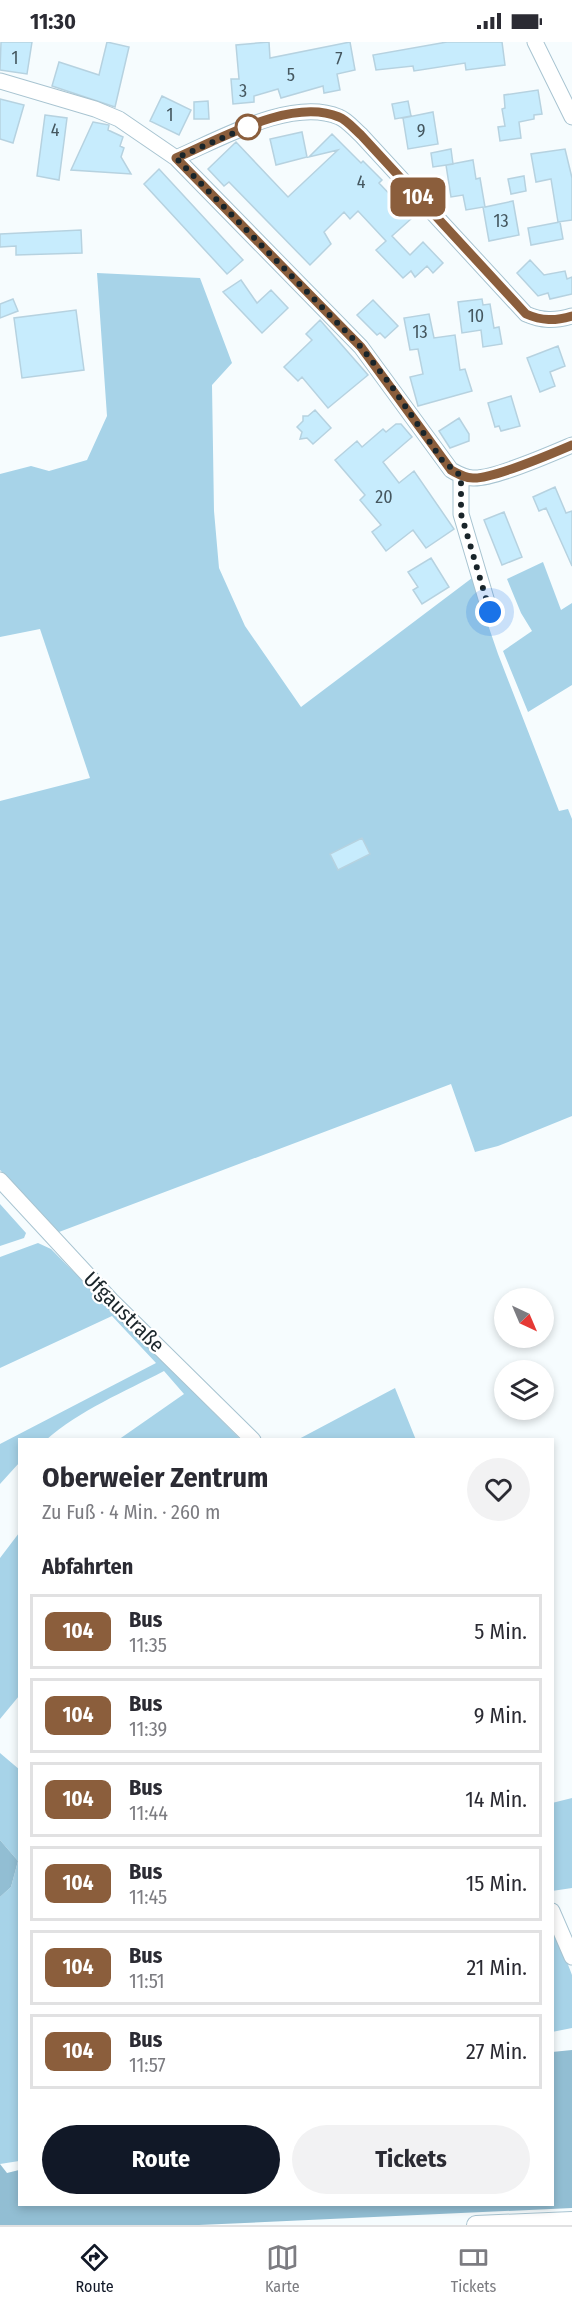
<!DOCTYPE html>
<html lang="de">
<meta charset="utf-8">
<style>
:root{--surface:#fff;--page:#f2f2f3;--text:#2b2b33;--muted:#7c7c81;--line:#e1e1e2;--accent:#111827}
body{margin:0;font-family:"Fira Sans Condensed",sans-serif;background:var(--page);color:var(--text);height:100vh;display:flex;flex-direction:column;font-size:22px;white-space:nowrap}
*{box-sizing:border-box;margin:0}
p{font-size:20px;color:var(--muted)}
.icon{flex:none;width:33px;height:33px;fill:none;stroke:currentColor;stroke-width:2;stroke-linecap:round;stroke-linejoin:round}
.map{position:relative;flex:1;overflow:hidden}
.details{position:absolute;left:18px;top:1396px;width:536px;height:768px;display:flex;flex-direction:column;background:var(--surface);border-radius:0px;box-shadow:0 3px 9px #0003}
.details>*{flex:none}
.badge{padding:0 12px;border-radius:9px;font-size:21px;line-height:39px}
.needle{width:39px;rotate:136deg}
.fabs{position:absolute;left:494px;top:1246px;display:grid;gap:12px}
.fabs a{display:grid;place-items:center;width:60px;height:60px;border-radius:50%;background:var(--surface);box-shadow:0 3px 9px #0003;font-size:30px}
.you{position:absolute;width:30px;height:30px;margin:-15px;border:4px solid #fff;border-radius:50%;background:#1a73e8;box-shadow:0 0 0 9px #1a73e833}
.map>.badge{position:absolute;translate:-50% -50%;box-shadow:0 0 0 3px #fff}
h2{padding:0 24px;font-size:22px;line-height:54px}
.round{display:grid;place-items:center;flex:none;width:63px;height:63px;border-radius:32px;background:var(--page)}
.headline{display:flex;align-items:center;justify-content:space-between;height:102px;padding:0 24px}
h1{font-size:28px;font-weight:700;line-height:45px}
.primary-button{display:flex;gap:12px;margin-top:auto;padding:12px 24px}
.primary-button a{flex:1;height:69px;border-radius:36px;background:var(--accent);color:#fff;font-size:24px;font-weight:700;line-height:69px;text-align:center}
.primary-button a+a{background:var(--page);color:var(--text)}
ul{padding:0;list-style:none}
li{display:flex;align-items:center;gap:18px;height:75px;margin:0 12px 9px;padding:0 12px;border:3px solid var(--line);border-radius:0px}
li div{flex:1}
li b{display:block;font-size:22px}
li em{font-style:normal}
li .badge{min-width:66px;font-weight:700;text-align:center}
.status{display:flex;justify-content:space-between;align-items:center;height:42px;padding:0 30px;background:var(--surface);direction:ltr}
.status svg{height:16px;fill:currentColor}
.menu{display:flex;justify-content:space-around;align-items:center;height:84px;border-top:2px solid var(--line);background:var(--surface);font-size:16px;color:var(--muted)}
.menu a{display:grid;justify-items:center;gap:3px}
.menu .current{color:var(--accent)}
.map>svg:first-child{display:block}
</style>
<div class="status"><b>11:30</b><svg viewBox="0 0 49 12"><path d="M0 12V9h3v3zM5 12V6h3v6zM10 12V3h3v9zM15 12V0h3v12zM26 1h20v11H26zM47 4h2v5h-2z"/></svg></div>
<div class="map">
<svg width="572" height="2183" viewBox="0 0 572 2183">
<rect width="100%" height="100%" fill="#f6fcfe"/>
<path fill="#a7d3e8" d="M97,231l103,5 32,85 -20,22 2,126 5,57 26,58 56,81 171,-129 26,76 61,157 9,-2 4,10v297l-74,30 -23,6 -24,-68 -392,148 -59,-62v-369l90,-23 -50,-149 -40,8v-163l31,-8 18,5 38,-11 20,-44z
M543,520l18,48 11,-7v82l-44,27 -25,-61 29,-20 -11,-18 -14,-34z
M0,1162l26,29 -2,5 -24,8z
M38,1201l13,6 190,191h-123l66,-46 -20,-23c-40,21 -84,39 -118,69h-26l-1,23 -19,21v-40l156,-81 -44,-47 -112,52v-111z
M395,1346l21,52h-119z
M19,1491v163l-19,23v-161z
M0,1711l20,17 -1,391 -19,3v-267l11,-10 7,-26 -18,-21z
M572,1756v90l-20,3v-88z
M552,1881l20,52v53l-20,4z"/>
<path fill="#92bed3" d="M0,1798l18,21 -7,26 -11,10z
M572,2008v158l-373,17h-199v-61l7,9 12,-3 1,35h532v-153z"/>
<path fill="#c7ecfd" stroke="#b6d2e0" stroke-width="1.5" d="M1,0h31l-5,32 -27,-4z
M107,0l22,5 -14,60 -63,-21 7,-24 40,13z
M269,0l1,16 80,-16 5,28 -18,4 3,16 -16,3 -1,-7 -42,12 -3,-9 -24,7v6l-21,2 -2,-25h8l-3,-34z
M447,0h55l3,23 -39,5 -1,-7 -51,8 -1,-5 -37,4 -3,-15z
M538,48l4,24 -8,1v4l-15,3 2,16 -21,3 -2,-14 7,-1 -3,-17 3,-1 -1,-13z
M162,54l29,14 -12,25 -29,-14z
M0,57l24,6 -11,38 -13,-4z
M208,59l1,18h-15v-17z
M408,59l3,15 -16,3 -3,-15z
M433,70l5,32 -30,5 -5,-31z
M45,73l22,3 -8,62 -22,-4z
M93,80l16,3 -1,5 15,7 -3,9 4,2 -3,9 10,17 -60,-4z
M302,90l5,25 -31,8 -6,-26z
M332,92l29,29 2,-2 19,19 -3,3 33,35 -20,18 18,19 13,-13 20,21 -10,10 -6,-7 -12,11 -4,-6 -8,7 -27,-28 10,-9 -28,-30 -8,8 -6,-7 -20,20 7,12 -21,21 -81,-83 -5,4 -16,-17 28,-27 52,55 50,-47 -29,7z
M451,107l2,15 -20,3 -2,-14z
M565,107l7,29v42l-14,2 -7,-43 -15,3 -5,-28z
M473,118l3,19 4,-1 5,29 28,-6 6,34 -30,6 -6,-34 -17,3 -3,-15 -12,2 -5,-32z
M159,127l84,91 -16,14 -83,-90z
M524,134l2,15 -15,3 -3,-15z
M560,180l3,17 -32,6 -3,-17z
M81,188l1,23 -66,2v-9l-16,1v-13z
M530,218l14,15 21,-4 2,8 5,-2v17l-22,5 -2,-6 -10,3 -21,-23z
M241,238l16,23 14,-13 17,18 -26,25 -39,-41z
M13,257l5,12 -18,7v-14z
M482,257l1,6 7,-1 4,24 5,-1 3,17 -19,3 -2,-17 -19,3 -4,-31z
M373,258l25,26 -13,12 -5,-5 -3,2 -20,-20z
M76,268l8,60 -62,8 -8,-60z
M429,272l5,24 21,-3 5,35 5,-1 7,22 -54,15 -8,-29 13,-3 -5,-25 -8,1 -6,-32z
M320,278l48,55 -40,33 -26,-31 -4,4 -14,-14 28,-27 -6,-6z
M558,304l7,20 -15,6 5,14 -15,6 -13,-34z
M511,354l9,30 -19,5 -2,-5 -4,1 -7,-24z
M315,368l16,18 -18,16 -6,-6 -7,1 2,-7 -5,-5 6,-6v-5h5z
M459,376l10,16v7l-19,7 -11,-17z
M396,382h5l11,13 -29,25 16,21 15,-12 40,58 -28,19 -13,-18 -27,21 -14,-19 9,-7 -21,-25 5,-5 -30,-35 22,-19 5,6 21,-18 3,3z
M555,445l11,26 6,-2v55l-26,-58 -7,3 -6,-14z
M504,470l18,45 -20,8 -18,-45z
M431,516l18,29 -27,17 -9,-14 5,-3 -10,-15z
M362,796l8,16 -32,16 -8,-16z"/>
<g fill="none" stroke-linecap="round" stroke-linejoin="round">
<g stroke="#a8c4d1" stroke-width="17">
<path id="minor" d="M535,0l37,75
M0,39l95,28 24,10 57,39 185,189 90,123c7,4 14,8 22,8 21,1 78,-24 99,-33
M176,116c44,-19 116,-61 163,-41 8,3 15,12 22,18l165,179c16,7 29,7 46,2
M461,434v38l29,98
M0,1138l111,120 142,140
M552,1869l20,46"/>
</g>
<g stroke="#a8c4d1" stroke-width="20">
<path id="tertiary" d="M476,2183l96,-4"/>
</g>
<use href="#minor" stroke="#fff" stroke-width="15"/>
<use href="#tertiary" stroke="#fff" stroke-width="18"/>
</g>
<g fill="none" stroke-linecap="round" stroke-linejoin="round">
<g stroke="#fff" stroke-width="14">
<path id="line" d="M572,274c-17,5 -30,5 -46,-2l-165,-179c-7,-6 -14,-15 -22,-18 -47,-20 -119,22 -163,41l185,189 90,123c7,4 14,8 22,8 20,1 78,-24 99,-33"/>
</g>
<use href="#line" stroke="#8b5e3c" stroke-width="9"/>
<path stroke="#1a252a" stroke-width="6" stroke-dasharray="0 10.8" d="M248,85l7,-3 -79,34 185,189 29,37 52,76 19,16v38l29,98"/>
</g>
<circle fill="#fff" stroke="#8b5e3c" stroke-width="3" cx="248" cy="85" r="12"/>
<g text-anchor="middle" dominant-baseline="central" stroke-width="4.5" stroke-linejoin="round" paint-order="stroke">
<g font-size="18" fill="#45575f">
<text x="15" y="16">1</text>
<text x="339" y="17">7</text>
<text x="291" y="33">5</text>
<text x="243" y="49">3</text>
<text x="170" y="73">1</text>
<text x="55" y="88">4</text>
<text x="421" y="89">9</text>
<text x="361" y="140">4</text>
<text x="501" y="179">13</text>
<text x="476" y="274">10</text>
<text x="420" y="290">13</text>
<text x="384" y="455">20</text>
</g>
<g font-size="21" fill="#1a252a" stroke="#fff">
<text transform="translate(124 1270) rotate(45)">Ufgaustraße</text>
</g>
</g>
</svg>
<div class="fabs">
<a><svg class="needle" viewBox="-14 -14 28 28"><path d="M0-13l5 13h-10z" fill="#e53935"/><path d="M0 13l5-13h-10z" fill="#7c7c81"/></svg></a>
<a><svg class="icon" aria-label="layers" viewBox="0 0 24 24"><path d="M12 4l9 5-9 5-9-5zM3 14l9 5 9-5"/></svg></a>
</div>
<div class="you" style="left:490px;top:570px"></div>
<b class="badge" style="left:418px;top:155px;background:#8b5e3c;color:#fff">104</b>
<section class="details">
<div class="headline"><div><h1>Oberweier Zentrum</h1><p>Zu Fuß · 4 Min. · 260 m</p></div><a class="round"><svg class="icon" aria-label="heart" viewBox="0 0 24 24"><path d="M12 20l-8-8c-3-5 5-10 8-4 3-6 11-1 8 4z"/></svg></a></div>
<h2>Abfahrten</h2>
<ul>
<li><span class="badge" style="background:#8b5e3c;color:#fff">104</span><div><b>Bus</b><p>11:35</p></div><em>5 Min.</em></li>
<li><span class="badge" style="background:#8b5e3c;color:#fff">104</span><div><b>Bus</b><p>11:39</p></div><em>9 Min.</em></li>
<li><span class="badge" style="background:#8b5e3c;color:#fff">104</span><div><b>Bus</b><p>11:44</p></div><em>14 Min.</em></li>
<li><span class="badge" style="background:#8b5e3c;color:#fff">104</span><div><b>Bus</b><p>11:45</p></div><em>15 Min.</em></li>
<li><span class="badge" style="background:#8b5e3c;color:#fff">104</span><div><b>Bus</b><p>11:51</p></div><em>21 Min.</em></li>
<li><span class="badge" style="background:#8b5e3c;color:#fff">104</span><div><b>Bus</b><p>11:57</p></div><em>27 Min.</em></li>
</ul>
<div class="primary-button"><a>Route</a><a>Tickets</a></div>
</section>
</div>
<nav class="menu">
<a class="current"><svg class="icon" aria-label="directions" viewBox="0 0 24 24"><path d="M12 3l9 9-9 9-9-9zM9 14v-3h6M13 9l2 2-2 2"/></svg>Route</a>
<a><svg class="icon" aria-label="map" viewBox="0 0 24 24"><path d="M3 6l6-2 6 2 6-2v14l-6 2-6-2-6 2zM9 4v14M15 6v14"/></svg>Karte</a>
<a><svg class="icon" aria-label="tickets" viewBox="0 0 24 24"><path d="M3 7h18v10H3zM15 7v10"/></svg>Tickets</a>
</nav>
